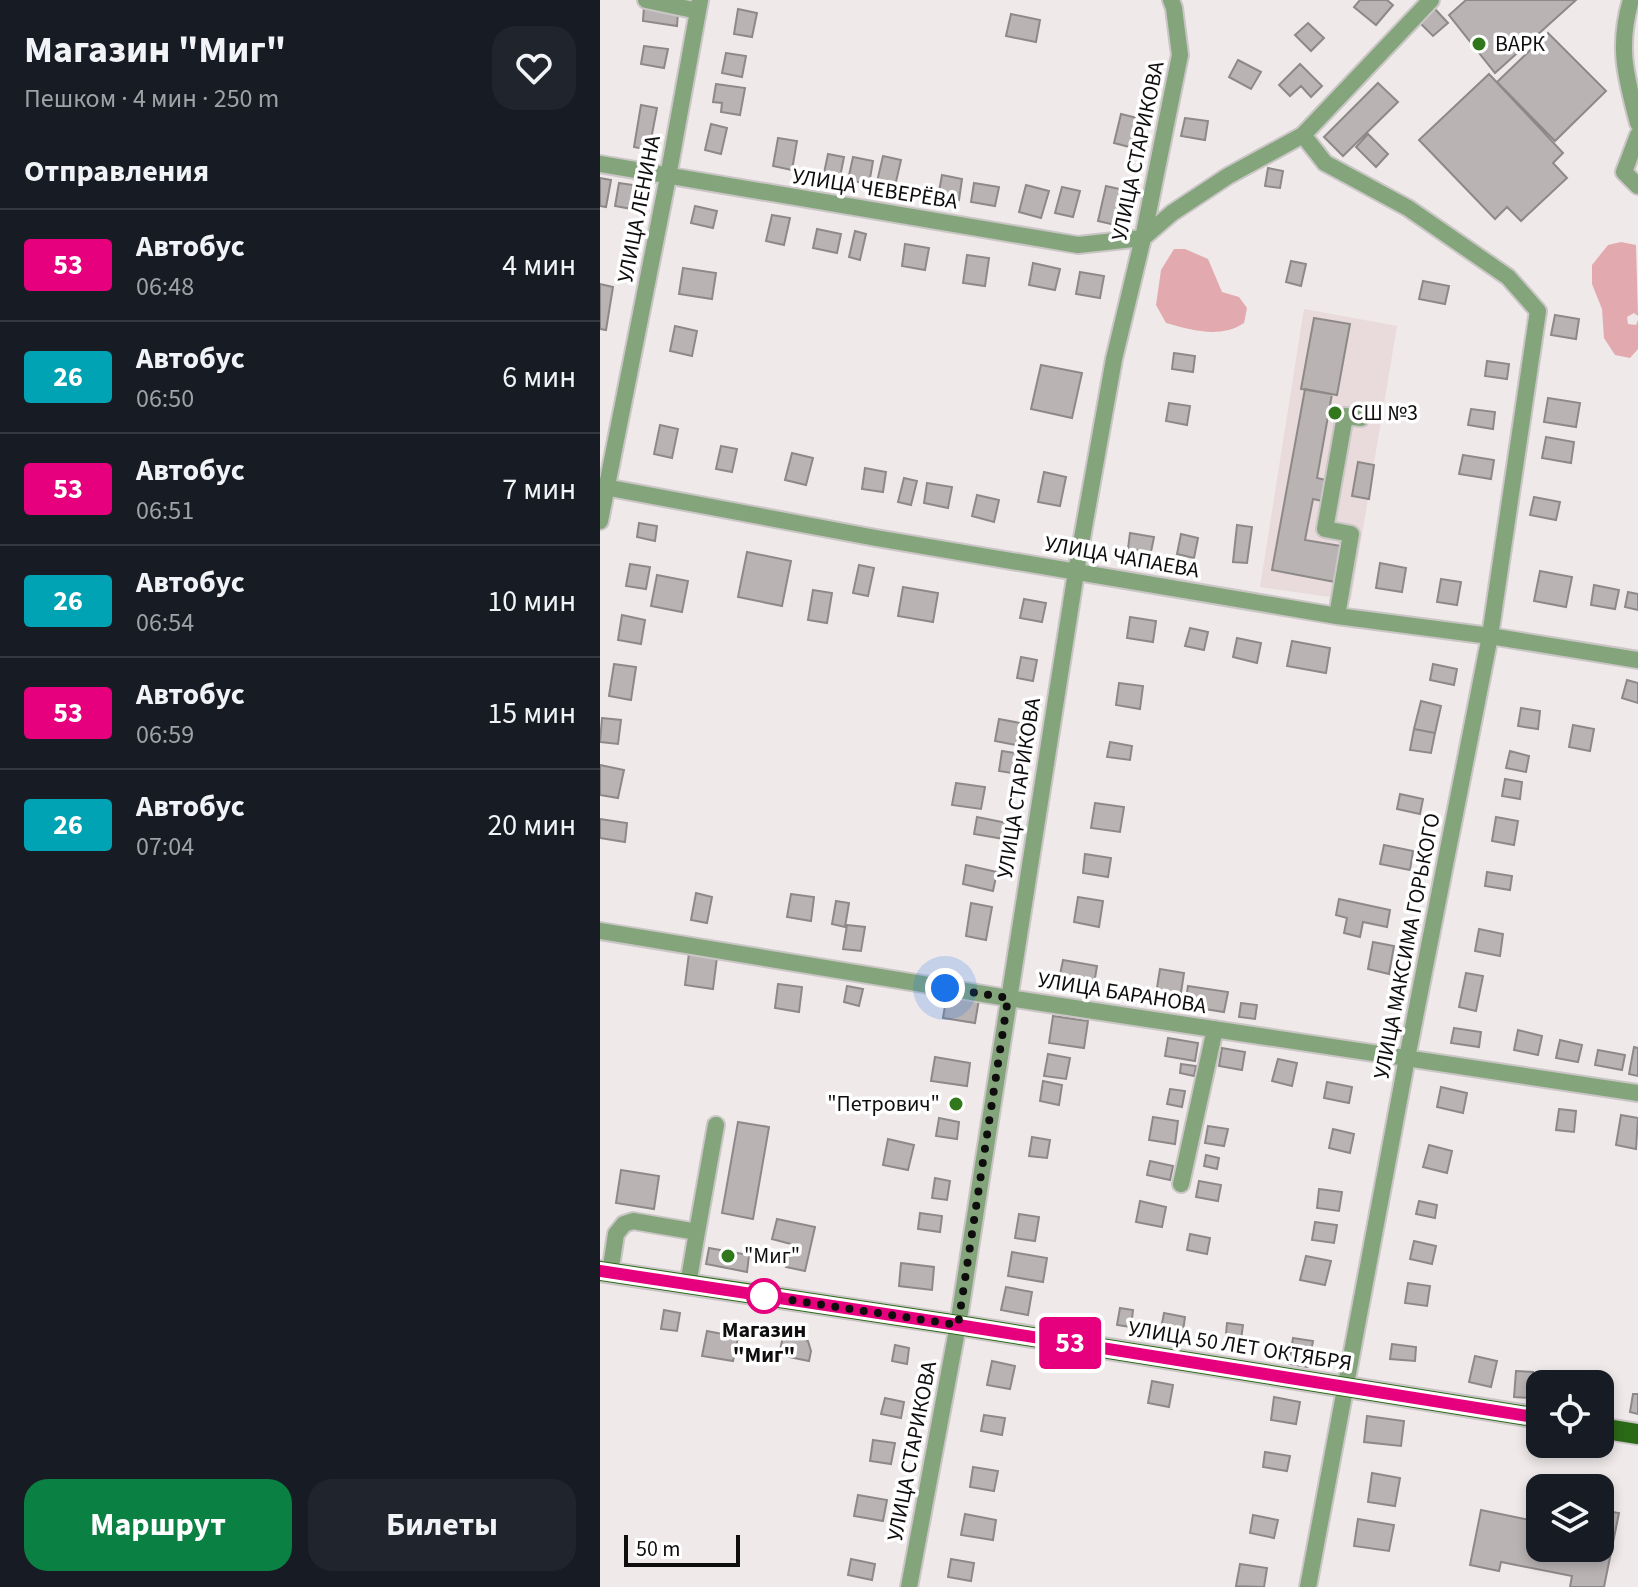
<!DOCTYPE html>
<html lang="ru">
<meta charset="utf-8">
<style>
:root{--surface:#171b24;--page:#20242c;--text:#f1f3f6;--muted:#9ea1a6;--line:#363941;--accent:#0b8043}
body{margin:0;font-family:"Source Sans 3",sans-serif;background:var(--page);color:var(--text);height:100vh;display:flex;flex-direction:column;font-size:30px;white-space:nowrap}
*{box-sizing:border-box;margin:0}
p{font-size:26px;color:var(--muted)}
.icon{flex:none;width:44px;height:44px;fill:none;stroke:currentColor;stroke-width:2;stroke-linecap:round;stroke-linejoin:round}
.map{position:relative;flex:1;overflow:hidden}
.drawer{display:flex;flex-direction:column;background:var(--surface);width:600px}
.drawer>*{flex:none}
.badge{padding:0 16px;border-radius:6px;font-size:28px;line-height:52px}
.controls{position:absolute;left:926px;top:1370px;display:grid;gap:16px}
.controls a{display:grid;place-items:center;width:88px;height:88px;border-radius:16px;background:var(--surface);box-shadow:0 4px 12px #0003;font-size:40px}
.scale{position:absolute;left:24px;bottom:20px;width:116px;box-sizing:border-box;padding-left:8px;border:4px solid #0f0d0d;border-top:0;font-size:22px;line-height:28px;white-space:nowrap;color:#0f0d0d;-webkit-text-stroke:6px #fff;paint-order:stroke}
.you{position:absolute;width:40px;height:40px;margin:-20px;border:6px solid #fff;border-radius:50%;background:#1a73e8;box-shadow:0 0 0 12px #1a73e833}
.map>.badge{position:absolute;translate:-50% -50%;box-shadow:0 0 0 4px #fff}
h2{padding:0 24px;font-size:30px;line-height:72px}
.round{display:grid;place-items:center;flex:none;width:84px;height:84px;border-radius:24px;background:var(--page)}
.headline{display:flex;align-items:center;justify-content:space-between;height:136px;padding:0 24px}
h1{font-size:38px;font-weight:700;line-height:60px}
.cta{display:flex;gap:16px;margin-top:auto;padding:16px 24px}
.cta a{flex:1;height:92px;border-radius:24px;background:var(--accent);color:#fff;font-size:32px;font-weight:700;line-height:92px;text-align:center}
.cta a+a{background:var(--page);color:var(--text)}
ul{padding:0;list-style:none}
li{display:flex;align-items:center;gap:24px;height:112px;padding:0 24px;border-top:2px solid var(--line)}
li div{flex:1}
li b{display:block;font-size:30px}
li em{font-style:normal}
li .badge{min-width:88px;font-weight:700;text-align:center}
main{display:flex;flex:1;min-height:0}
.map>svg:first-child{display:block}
</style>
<main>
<section class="drawer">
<div class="headline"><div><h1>Магазин &quot;Миг&quot;</h1><p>Пешком · 4 мин · 250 m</p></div><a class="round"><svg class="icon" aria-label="heart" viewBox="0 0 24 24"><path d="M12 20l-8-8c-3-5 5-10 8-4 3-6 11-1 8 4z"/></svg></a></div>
<h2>Отправления</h2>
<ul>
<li><span class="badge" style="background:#e6007e;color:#fff">53</span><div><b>Автобус</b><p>06:48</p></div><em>4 мин</em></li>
<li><span class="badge" style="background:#00a3b4;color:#fff">26</span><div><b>Автобус</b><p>06:50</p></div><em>6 мин</em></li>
<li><span class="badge" style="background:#e6007e;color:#fff">53</span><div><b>Автобус</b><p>06:51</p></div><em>7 мин</em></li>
<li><span class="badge" style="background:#00a3b4;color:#fff">26</span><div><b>Автобус</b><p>06:54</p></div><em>10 мин</em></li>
<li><span class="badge" style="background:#e6007e;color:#fff">53</span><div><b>Автобус</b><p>06:59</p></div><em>15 мин</em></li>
<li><span class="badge" style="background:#00a3b4;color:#fff">26</span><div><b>Автобус</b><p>07:04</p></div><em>20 мин</em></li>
</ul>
<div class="cta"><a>Маршрут</a><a>Билеты</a></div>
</section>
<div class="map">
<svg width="1038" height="1587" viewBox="0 0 1038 1587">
<rect width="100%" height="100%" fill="#efe9e9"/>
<path fill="#e9dadb" d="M704,309l93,17 -46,274 -91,-13z"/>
<path fill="#e2aaae" d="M1021,242l15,3 2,71 -4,-3 -7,4 1,7 8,1 2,-5v29l-8,9 -15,-3 -11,-17 -2,-29 -10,-25v-19l16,-20z
M574,249h11l23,10 14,33 17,5 8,11 -3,15c-24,16 -52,7 -78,0l-10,-18 5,-35z"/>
<path fill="#b9b3b4" stroke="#8e8989" stroke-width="2" d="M760,0h27l6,5 -17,20 -22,-18z
M866,0h110l-81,73 -46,-58z
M44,6l34,6 -1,14 -34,-5z
M834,8l14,15 -15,13 -14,-14z
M138,9l19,4 -5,24 -18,-3z
M411,14l29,6 -4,22 -30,-6z
M708,23l16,15 -13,13 -16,-16z
M948,33l58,58 -51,50 -58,-59z
M44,46l24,3 -4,19 -23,-4z
M126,53l20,3 -4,21 -20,-4z
M638,60l23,12 -10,17 -22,-12z
M700,64l22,22 -11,11 -10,-11 -11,10 -11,-11z
M889,74l74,79 -10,10 14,15 -46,43 -14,-14 -12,12 -76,-79z
M778,83l20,19 -55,54 -19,-19z
M116,84l29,4 -5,27 -19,-3 1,-9 -9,-1z
M41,105l16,3 -8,42 -15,-3z
M521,114l24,6 -8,29 -23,-6z
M585,118l23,3 -3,19 -24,-4z
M111,124l16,4 -6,26 -16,-4z
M768,134l20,20 -12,13 -20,-20z
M178,138l19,3 -5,29 -19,-4z
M228,154l16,3 -4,20 -16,-4z
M283,156l18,4 -6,26 -18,-4z
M253,157l20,4 -4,23 -21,-4z
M668,168l15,3 -3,17 -15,-2z
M342,175l20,4 -3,21 -21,-3z
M0,178l11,2 -5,27 -6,-1z
M19,183l21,3 -3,24 -22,-4z
M374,183l25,4 -4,19 -24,-4z
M426,185l23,6 -8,27 -22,-6z
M506,186l22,5 -8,35 -22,-5z
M462,187l18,4 -7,26 -18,-4z
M95,206l22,5 -4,17 -22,-5z
M172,215l18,3 -6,27 -18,-4z
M217,229l24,5 -4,19 -24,-5z
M255,231l11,3 -6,26 -11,-3z
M305,244l24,4 -4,22 -23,-4z
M367,255l22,3 -4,28 -22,-3z
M691,261l15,3 -5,22 -15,-4z
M433,263l27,6 -5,21 -26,-5z
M83,268l33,5 -4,26 -33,-5z
M480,272l24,4 -4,22 -24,-4z
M823,281l26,5 -4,18 -26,-5z
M0,284l13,3 -7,43 -6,-1z
M955,315l24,4 -3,20 -25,-4z
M714,318l36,6 -13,71 -36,-6z
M75,326l22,5 -5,25 -22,-5z
M574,353l21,3 -2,16 -21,-3z
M887,361l22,3 -2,15 -22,-3z
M441,365l41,8 -10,45 -41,-9z
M705,389l27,5 -15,84 9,2 -4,21 -9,-2 -8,41 36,6 -6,36 -63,-12z
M948,398l32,5 -4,24 -32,-5z
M569,403l21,3 -3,19 -21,-4z
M871,409l24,3 -2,17 -25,-4z
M60,425l18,4 -6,29 -18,-4z
M946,437l28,5 -3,21 -29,-5z
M121,446l16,3 -5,23 -16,-3z
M192,453l21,5 -7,27 -21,-5z
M863,455l31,5 -3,19 -32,-5z
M758,462l16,3 -5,34 -17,-3z
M265,468l21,4 -3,20 -21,-3z
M444,472l22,5 -6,29 -22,-4z
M304,478l13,3 -6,24 -13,-3z
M327,483l25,4 -4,21 -24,-5z
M377,495l22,5 -5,22 -22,-6z
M934,497l26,5 -4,18 -26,-5z
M39,523l18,3 -2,15 -18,-4z
M637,525l15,2 -5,36 -14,-1z
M530,533l24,4 -3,15 -23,-3z
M581,534l17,4 -4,20 -17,-4z
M147,552l44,9 -9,45 -44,-9z
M780,563l26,5 -4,24 -26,-4z
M30,564l20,3 -4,22 -20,-3z
M259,565l15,3 -6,28 -15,-3z
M940,571l32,6 -6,30 -32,-6z
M57,575l31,6 -6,31 -31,-6z
M841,579l20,3 -4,23 -20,-3z
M994,585l25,5 -4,19 -24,-4z
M303,587l35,6 -5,29 -35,-6z
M213,590l19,3 -5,30 -19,-3z
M1028,592l10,2v16l-13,-3z
M424,599l22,4 -4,19 -22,-4z
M22,615l23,5 -4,24 -23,-4z
M530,617l26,4 -3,21 -26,-4z
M590,628l18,4 -4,18 -19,-4z
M637,638l24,5 -4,20 -24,-6z
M692,641l38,7 -4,25 -39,-7z
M421,657l16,3 -4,21 -16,-3z
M14,664l22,3 -5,33 -22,-4z
M833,664l24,5 -3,16 -24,-5z
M1027,680l11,3v20l-16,-5z
M519,683l24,3 -3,23 -24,-4z
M821,701l20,5 -6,27 -21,-4z
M921,708l19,3 -2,18 -20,-3z
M2,718l19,2 -3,24 -18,-2z
M399,719l21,4 -4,22 -21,-4z
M973,725l21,4 -4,22 -21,-4z
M814,729l21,4 -4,20 -21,-3z
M510,742l22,4 -2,14 -23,-3z
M402,751l19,3 -3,20 -19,-3z
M910,751l19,5 -3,16 -20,-4z
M0,765l24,5 -6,28 -18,-3z
M905,779l17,3 -2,17 -18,-3z
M356,783l29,4 -4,22 -29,-4z
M800,794l23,5 -3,15 -23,-5z
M495,803l29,4 -4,25 -29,-4z
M377,817l30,6 -3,16 -30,-5z
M896,817l22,4 -4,24 -22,-4z
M0,819l27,4 -2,19 -25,-4z
M784,845l29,6 -3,19 -30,-6z
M485,854l26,4 -3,19 -25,-4z
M366,865l31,7 -4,19 -30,-7z
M887,872l25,4 -2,14 -25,-4z
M96,893l16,4 -5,26 -16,-3z
M191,894l23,3 -3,24 -24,-4z
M478,897l25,4 -4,26 -25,-5z
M739,899l51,11 -3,17 -24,-5 -3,15 -16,-4 3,-15 -11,-3z
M236,901l13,2 -4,24 -13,-3z
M371,903l21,4 -6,33 -20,-4z
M247,925l18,2 -4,24 -18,-2z
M879,929l24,5 -3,22 -25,-5z
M773,942l21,4 -5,28 -21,-5z
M89,953l28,4 -4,32 -28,-4z
M463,960l34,6 -5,30 -35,-6z
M560,969l24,4 -4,26 -24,-5z
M866,973l17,3 -7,35 -17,-4z
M178,984l24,3 -3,25 -24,-4z
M247,986l16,3 -4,17 -15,-4z
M588,986l40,6 -4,20 -39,-6z
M347,994l32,5 -4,24 -32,-5z
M641,1003l16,2 -2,14 -16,-2z
M453,1016l35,5 -4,27 -35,-5z
M854,1028l27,4 -2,15 -28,-4z
M918,1030l24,6 -4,19 -24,-5z
M568,1038l30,5 -3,18 -30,-5z
M960,1040l22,5 -4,17 -22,-4z
M1034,1047l4,1v28l-9,-2z
M622,1048l23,4 -3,18 -23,-4z
M998,1050l27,5 -3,15 -27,-5z
M448,1054l22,4 -4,21 -22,-3z
M335,1057l35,6 -3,23 -36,-5z
M678,1059l19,4 -5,23 -20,-5z
M581,1064l15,2 -2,10 -14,-3z
M443,1081l19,4 -3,20 -19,-4z
M727,1082l25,5 -3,16 -25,-5z
M841,1087l26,6 -4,20 -26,-6z
M570,1089l15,2 -3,16 -15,-3z
M959,1109l17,2 -2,21 -18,-2z
M1021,1115l17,3 -2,31 -20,-4z
M553,1117l25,4 -3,23 -26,-4z
M339,1118l20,4 -2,17 -21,-3z
M138,1122l31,5 -16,92 -31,-6z
M608,1126l20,3 -4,17 -19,-3z
M733,1129l21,5 -4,19 -21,-5z
M432,1137l18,3 -3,18 -18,-2z
M288,1139l26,6 -6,25 -25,-5z
M829,1145l23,6 -5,22 -24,-6z
M606,1155l13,3 -2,11 -13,-3z
M550,1161l23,5 -3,14 -23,-5z
M21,1170l38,6 -5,33 -38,-6z
M335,1178l15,3 -3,19 -15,-2z
M599,1181l22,4 -3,16 -22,-4z
M719,1189l23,3 -3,19 -22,-3z
M540,1201l26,6 -4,20 -26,-5z
M819,1201l18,4 -2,13 -19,-4z
M320,1213l22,3 -2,16 -22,-3z
M419,1214l20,3 -4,24 -20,-3z
M177,1219l38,8 -10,44 -19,-4 5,-23 -19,-5z
M715,1222l22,3 -3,18 -22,-3z
M590,1234l20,4 -3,16 -20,-4z
M814,1241l22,5 -4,18 -22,-5z
M109,1248l40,7 -2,17 -41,-8z
M412,1252l35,6 -4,24 -35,-6z
M706,1256l25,5 -6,24 -25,-5z
M301,1263l33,4 -2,23 -33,-4z
M808,1283l22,3 -3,20 -22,-3z
M406,1287l26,5 -4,23 -27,-5z
M520,1308l13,2 -2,17 -14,-2z
M64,1310l16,3 -3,18 -16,-2z
M564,1313l21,4 -3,21 -22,-4z
M627,1323l16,2 -3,22 -15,-2z
M185,1327l13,2 -2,9 12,3 3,10 -2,10 -30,-6z
M107,1331l31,6 -5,24 -31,-5z
M693,1338l20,3 -5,26 -19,-3z
M792,1344l24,3 -1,14 -25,-2z
M295,1345l14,3 -2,16 -15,-3z
M875,1356l22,5 -6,26 -22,-5z
M392,1361l23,5 -5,23 -23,-4z
M916,1371l17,1 -2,26 -17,-1z
M552,1381l21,4 -4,22 -21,-4z
M1033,1394h5v20l-8,-2z
M674,1397l26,5 -4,22 -25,-4z
M285,1398l19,4 -3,16 -20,-4z
M384,1415l21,3 -3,17 -21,-4z
M767,1416l37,5 -3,25 -37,-4z
M273,1440l22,3 -4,21 -21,-3z
M665,1452l25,4 -3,15 -24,-4z
M373,1467l25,4 -4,20 -24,-4z
M772,1473l28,5 -5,28 -27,-4z
M258,1495l29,5 -4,21 -29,-5z
M881,1510l59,12v26h60v-38l19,3 -15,74h-34l2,-11 -71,-14 -2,9 -29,-6z
M365,1514l31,6 -3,20 -32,-5z
M653,1515l25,5 -4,18 -24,-5z
M758,1519l36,6 -5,26 -35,-5z
M251,1559l24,5 -3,16 -24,-5z
M351,1559l23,4 -3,18 -23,-4z
M640,1564l27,4 -3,19 -28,-1z"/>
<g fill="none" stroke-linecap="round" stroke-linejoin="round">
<g stroke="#cbc6c6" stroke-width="20">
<path id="minor" d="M46,0l52,11
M1031,0c-14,47 -5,77 7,123
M703,135l22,28 83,45 100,69 30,34 -48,325 -83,422 -99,529
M1038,135l-14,37 14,14
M0,164l478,81 65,-7 29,-25 56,-37 75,-41 128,-135
M0,486l276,52 461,78 153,20 148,24
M0,521l68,-344 32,-177
M737,616l14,-82 -26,-5 20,-113 16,2
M0,931l408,67 630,95
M581,1184l34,-155
M10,1273l6,-39 8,-10 9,-3 64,11 19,-107
M88,1285l9,-53
M309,1587l49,-262 118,-753 38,-213 29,-121 37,-183 -6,-47 -3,-8"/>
</g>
<g stroke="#cbc6c6" stroke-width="24">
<path id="major" d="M0,1271l358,54 582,93
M1000,1428l38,6"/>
</g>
<use href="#minor" stroke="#84a57c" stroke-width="16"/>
<use href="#major" stroke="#2a6916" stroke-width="20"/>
</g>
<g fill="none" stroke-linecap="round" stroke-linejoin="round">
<g stroke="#fff" stroke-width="18">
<path id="line" d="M0,1271l358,54 582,93"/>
</g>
<use href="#line" stroke="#e6007e" stroke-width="12"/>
<path stroke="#0f0d0d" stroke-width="8" stroke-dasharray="0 14.4" d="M164,1296l194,29 50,-327 -63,-10"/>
</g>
<g fill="#31771b" stroke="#fff" stroke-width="3">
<circle cx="879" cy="44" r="8"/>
<circle cx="735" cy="413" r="8"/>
<circle cx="356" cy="1104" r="8"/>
<circle cx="128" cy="1256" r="8"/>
</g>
<circle fill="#fff" stroke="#e6007e" stroke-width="4" cx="164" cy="1296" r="16"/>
<g text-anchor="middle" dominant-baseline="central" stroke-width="7" stroke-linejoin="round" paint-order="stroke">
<g font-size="22" fill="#0f0d0d" stroke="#fff" text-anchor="start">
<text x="895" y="44">ВАРК</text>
<text x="751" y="413">СШ №3</text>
<text x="340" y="1104" text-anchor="end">"Петрович"</text>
<text x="144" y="1256">"Миг"</text>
</g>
<g font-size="22" fill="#0f0d0d" stroke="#fff">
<text transform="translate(538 151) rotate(-78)">УЛИЦА СТАРИКОВА</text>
<text transform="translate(275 189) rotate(9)">УЛИЦА ЧЕВЕРЁВА</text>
<text transform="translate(39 209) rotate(-79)">УЛИЦА ЛЕНИНА</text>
<text transform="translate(522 557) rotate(10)">УЛИЦА ЧАПАЕВА</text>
<text transform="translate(419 788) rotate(-81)">УЛИЦА СТАРИКОВА</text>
<text transform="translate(807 946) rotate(-79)">УЛИЦА МАКСИМА ГОРЬКОГО</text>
<text transform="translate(522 993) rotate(9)">УЛИЦА БАРАНОВА</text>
<text transform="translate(640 1346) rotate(9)">УЛИЦА 50 ЛЕТ ОКТЯБРЯ</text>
<text transform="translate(312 1451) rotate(-79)">УЛИЦА СТАРИКОВА</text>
</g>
<g font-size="22" font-weight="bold" fill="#0f0d0d" stroke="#fff">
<text x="164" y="1330">Магазин<tspan x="164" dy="25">"Миг"</tspan></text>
</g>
</g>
</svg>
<div class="controls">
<a><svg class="icon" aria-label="locate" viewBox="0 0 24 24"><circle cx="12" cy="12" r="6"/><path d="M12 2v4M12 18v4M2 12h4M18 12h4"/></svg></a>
<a><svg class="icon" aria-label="layers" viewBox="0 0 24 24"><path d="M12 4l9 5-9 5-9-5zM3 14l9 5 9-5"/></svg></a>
</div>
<div class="scale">50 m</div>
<div class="you" style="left:345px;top:988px"></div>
<b class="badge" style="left:470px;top:1343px;background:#e6007e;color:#fff">53</b>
</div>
</main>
